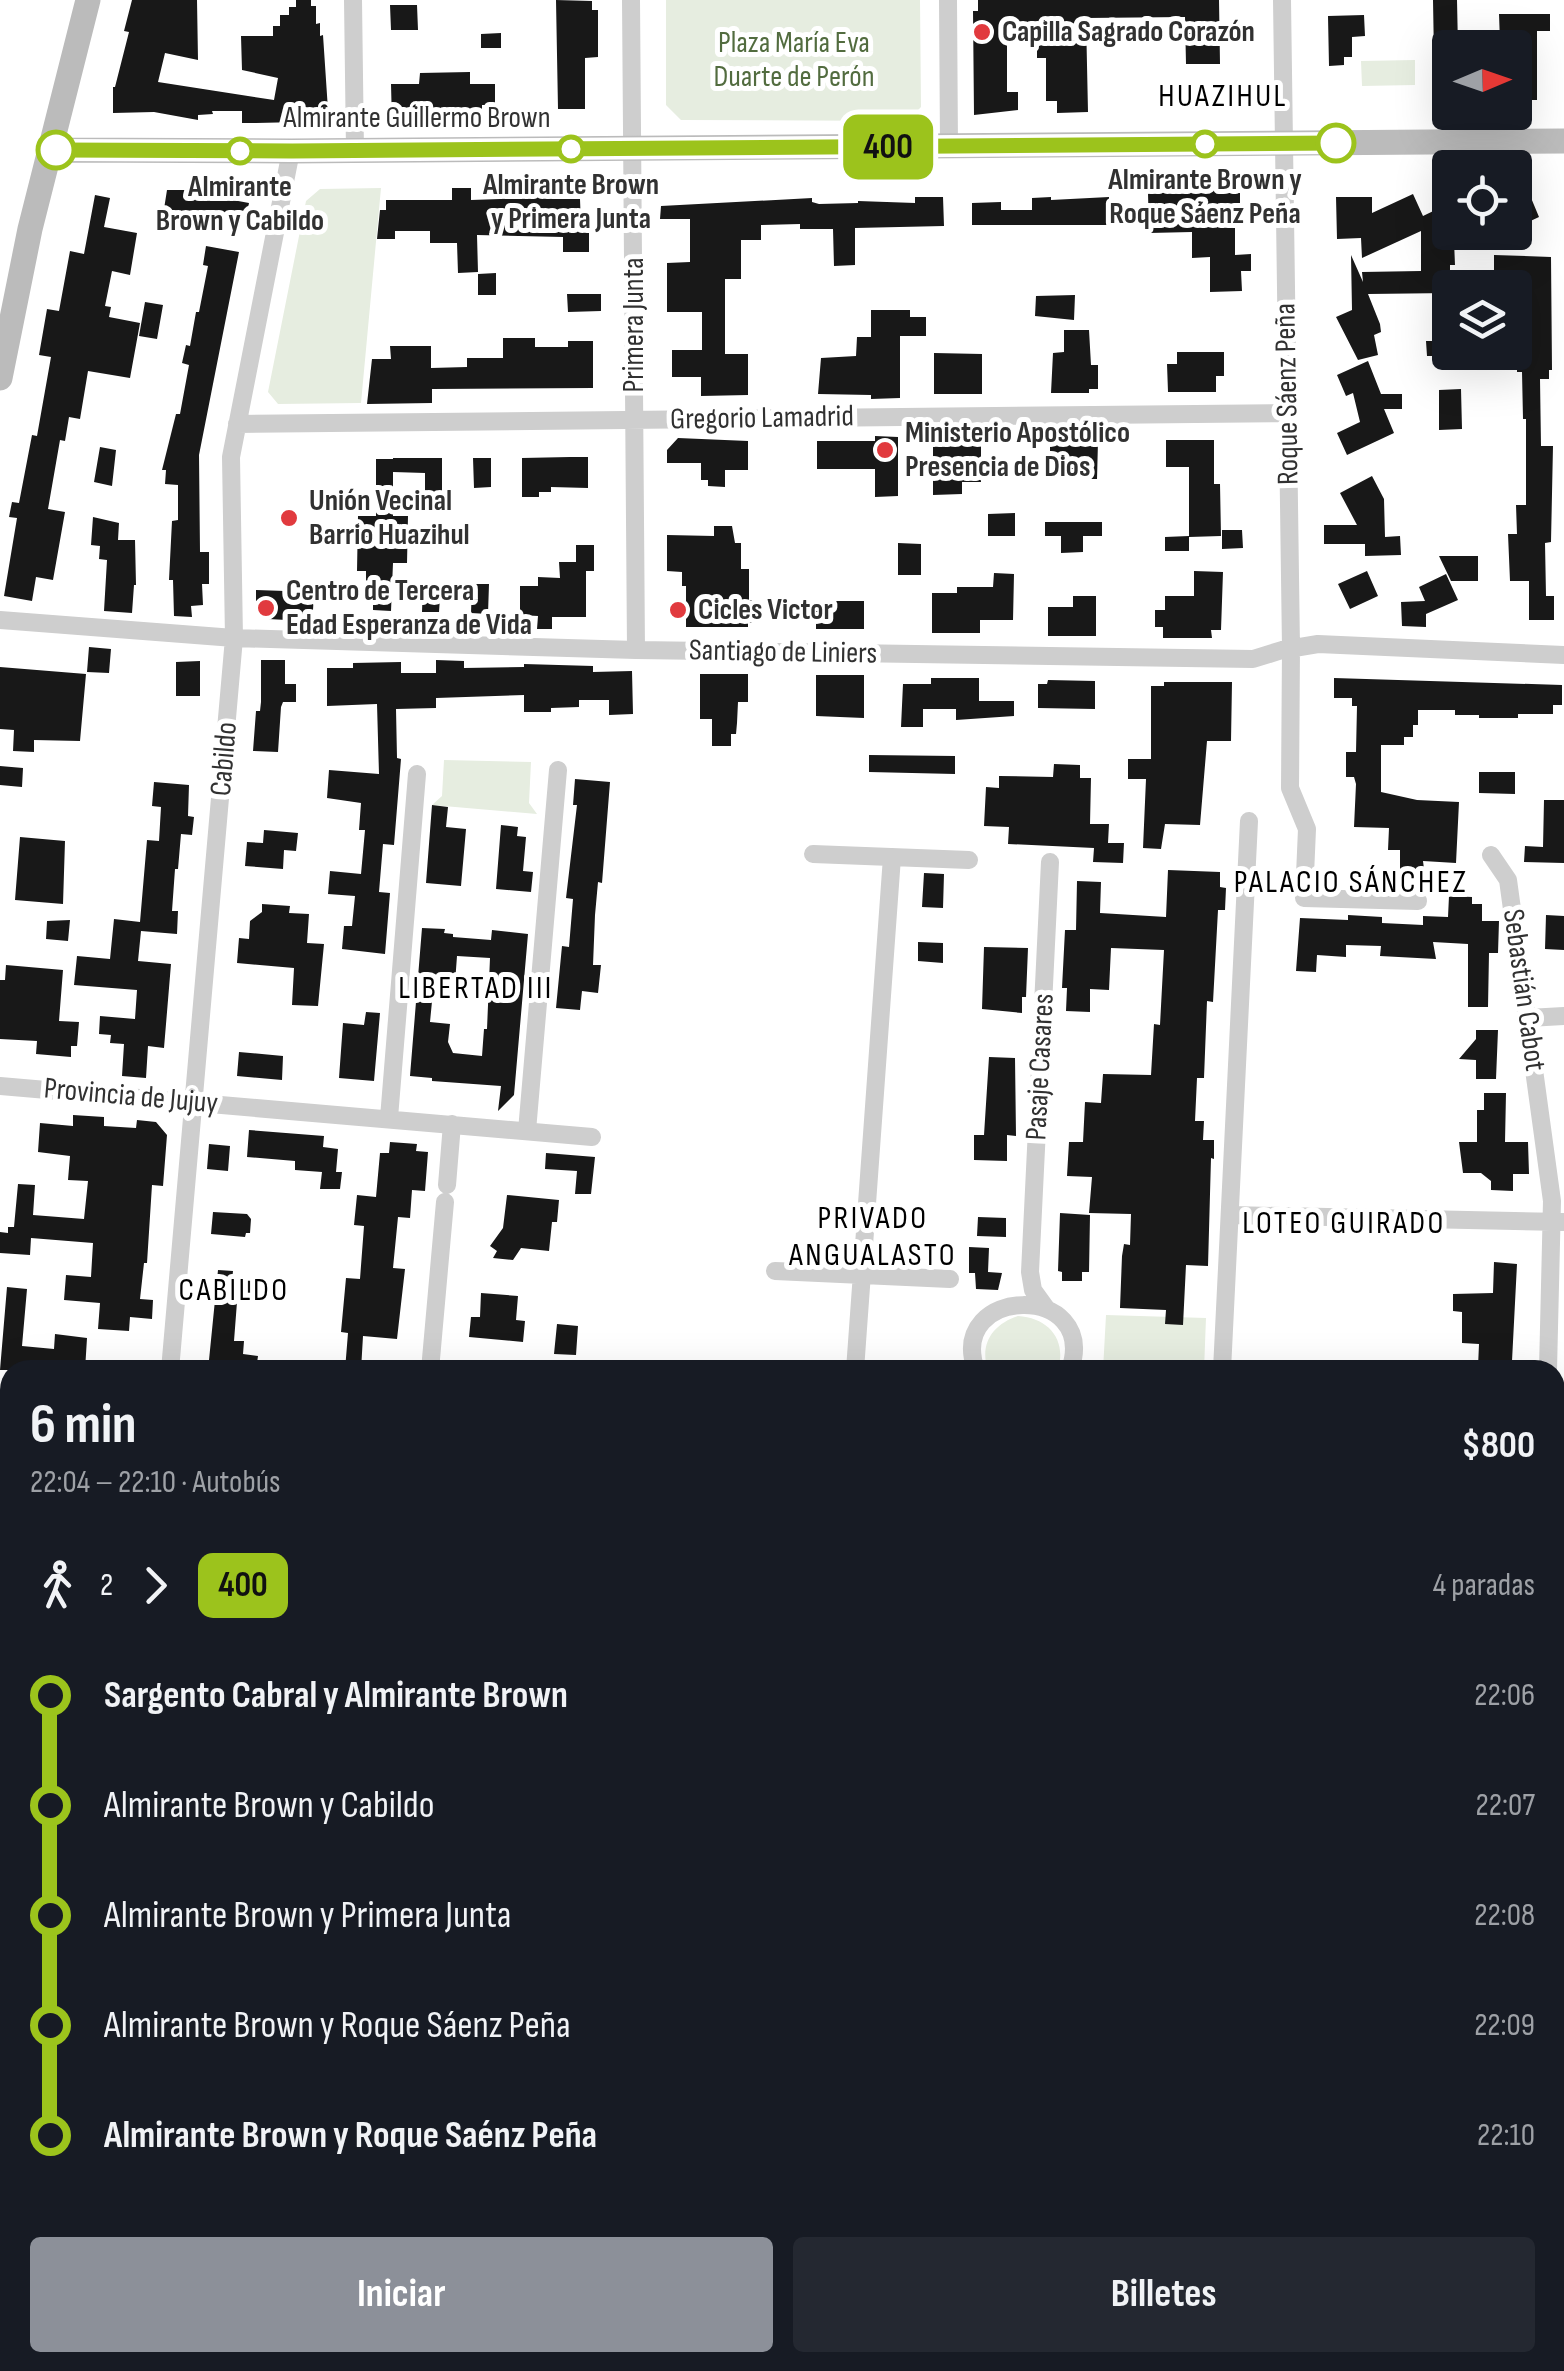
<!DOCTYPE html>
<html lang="es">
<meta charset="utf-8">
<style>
:root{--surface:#171b24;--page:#242831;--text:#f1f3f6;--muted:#9ea1a6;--accent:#8c9099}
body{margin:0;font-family:"Sofia Sans Condensed",sans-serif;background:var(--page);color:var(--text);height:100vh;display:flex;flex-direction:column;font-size:38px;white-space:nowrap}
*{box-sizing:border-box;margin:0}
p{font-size:32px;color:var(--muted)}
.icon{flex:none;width:55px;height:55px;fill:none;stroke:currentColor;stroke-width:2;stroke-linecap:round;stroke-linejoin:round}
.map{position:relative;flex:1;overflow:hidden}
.side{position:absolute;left:0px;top:1360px;width:1565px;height:1012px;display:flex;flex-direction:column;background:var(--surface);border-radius:30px 30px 0 0;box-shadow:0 10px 40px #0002}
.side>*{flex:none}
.badge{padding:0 20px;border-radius:15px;font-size:35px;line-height:65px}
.needle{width:65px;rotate:88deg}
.tools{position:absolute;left:1432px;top:30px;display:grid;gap:20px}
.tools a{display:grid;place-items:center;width:100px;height:100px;border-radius:10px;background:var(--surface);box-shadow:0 10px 40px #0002;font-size:50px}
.map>.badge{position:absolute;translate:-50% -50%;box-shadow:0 0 0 5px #fff}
.legs{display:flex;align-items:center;gap:15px;height:110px;padding:0 30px;font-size:32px}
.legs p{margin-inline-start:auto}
.headline{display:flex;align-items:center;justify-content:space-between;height:170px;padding:0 30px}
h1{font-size:55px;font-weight:700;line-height:75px}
.primary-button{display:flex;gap:20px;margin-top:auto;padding:20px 30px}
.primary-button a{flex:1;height:115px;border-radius:10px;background:var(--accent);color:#fff;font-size:40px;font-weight:700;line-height:115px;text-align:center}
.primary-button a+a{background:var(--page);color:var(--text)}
ul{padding:0 30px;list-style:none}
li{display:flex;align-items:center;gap:35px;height:110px;font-size:38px}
li i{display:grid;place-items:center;width:15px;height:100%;margin:0 12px;background:currentColor}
li i::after{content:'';width:25px;height:25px;margin:-12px;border:8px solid;border-radius:50%;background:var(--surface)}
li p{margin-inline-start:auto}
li:first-child i{background:linear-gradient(#0000 50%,currentColor 0)}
li:last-child i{background:linear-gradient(currentColor 50%,#0000 0)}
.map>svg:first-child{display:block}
</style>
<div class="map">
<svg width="1564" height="2371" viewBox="0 0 1564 2371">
<rect width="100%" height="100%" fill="#fff"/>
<path fill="#e6ede0" d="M666,0h254l1,107 -14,14 -226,-1 -15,-15z
M1415,60v25l-53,1 -1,-25z
M381,188l-20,215 -83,1 -10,-12 38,-191 14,-12z
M444,760l87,2 -2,41 8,11 -105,-9 10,-9z
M1106,1315l100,3 -2,52h-101z
M1018,1316c31,2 49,24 40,54h-70c-9,-26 5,-46 30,-54z
M1564,2087v44h-9v-43z
M204,2363h127v8h-126z
M1335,2363h163l14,5v3h-177z"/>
<path fill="#181818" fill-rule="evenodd" d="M132,0h65l1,60 -33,-7 -7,29 116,18 4,-22 -36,-8 -1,-34h32v-10h7v-11h9v-8h7v-7h15v6h5v18l4,-1v13l3,-1 5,75 -29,1v11l-43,1h-14v-12h-30l1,3 -15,1v5l-44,-8 -41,1v-26h2l14,-55 -5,-1z
M556,0l36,1v9h6v47l-13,1v51h-27z
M978,0h241l1,64h-34l-1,-47 -99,1 2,94 -31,1v-12h-11v-43h-9v-34l-30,21v47h11v18l-44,5 -1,-104h5z
M1433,0h24l1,48h-8v66h-15z
M390,5h27l1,25h-27z
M1499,14h51v17h-13v69h-22v-58h-15z
M1364,15l1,21 -13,1v20h-8v8l-15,1 -1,-50z
M501,33v15h-20v-14z
M470,72v12h25v21h-13v16l-23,1v-11h-42v11l-25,1 -1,-39h28l1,-11z
M1191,177h29l1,16h19v30h-5v32l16,-1v17h-10l1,20 -32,1v-35l-18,1v-26l-43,1 -1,-40 43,-1z
M500,187h53v12h27l1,27h8v26h-26v-15l-86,-2 1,37 -20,1 -1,-30h-27v-12h-35v8h-18l3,-29h6v-10h66v-12h19v12l29,-1z
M167,190h56l-1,8 27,5 -4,21 -81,-15z
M1529,193l10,24 -24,11v-29z
M1413,194l10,22 27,-13v38h4l1,24h-5v28l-82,1 12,30 1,8 -7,3 4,20 -20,5 -22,-43 16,-7 -1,-55 12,27 -1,-10 59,-1v-40l-59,27 -1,-20 -24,1 -1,-42h36v16z
M95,195l15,3 -6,29 33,6 -7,42 -18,-4 -7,35 6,1 -2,10 31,6 -10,55 -42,-7 -8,48 -11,-2 -4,24 -5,-1 -12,69 17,3 -12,68 -17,-3 -4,24 -28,-5 13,-78 -8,-1 3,-15 7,1 13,-68 5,1 14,-79 -12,-2 8,-46 12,2 11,-60 14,3z
M915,197h28l1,29 -89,2v37l-21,1 -1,-37h-33v-5l-39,1v15h-20v39h-16v75h23v41l-47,1v-19h-29v-27h30v-38h-35v-49l23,-1v-43h-30l1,-13 151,-8v4l7,2 39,-1v-2l57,2z
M1051,197v3l58,-3v3h10v25h-147v-22l29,-1v8h31v-12z
M206,246l33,6 -40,203 1,97h9v32h-7l1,21 -12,1 1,11 -18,-1 -1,-36h-4l3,-59 6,-1v-35l-13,-1 1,-14h-4l14,-56h4l9,-49 -7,-2 4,-18 4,1 6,-34h3l9,-46 -5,-1z
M1494,255l57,2 1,113h-3v9h-9l1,67h12l-2,96 -6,1 1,53h8v24h-25v-39h-19l-2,-47h9l-1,-29h10v-86h-3l-1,-47h-5v-5l-12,1v-16l20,-2v-21h5v-38l-36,-3z
M496,273v22h-18v-21z
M567,294h34v17l-33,1z
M1075,295l-1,25 -39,-4 1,-20z
M145,302l18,3 -6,34 -18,-3z
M871,310h39v7h16v19h-26v62l-29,1v-4l-53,-1 3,-36 35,-2 1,-19h14z
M1064,330h25l2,35h7v24h-9v4h-38l2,-40 11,-1z
M503,338h32v9h33v-6h25v47l-161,1v14l-65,1 5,-45h19l-1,-13h41v22l36,-1v-9h36z
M1426,341h18v15h-17z
M1177,352h47v24h-8v16h-48l-1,-28h10z
M934,353l48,1v40h-48z
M1368,361l13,33h21v15h-18l10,24 -47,22 -10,-22 23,-11 -7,-29 -7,3 -9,-21z
M1461,389l1,40 -23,1v-40z
M875,436l23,1v59l-23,1v-28h-58v-28h58z
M678,438l70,3v29h-23v17l-17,-1v-6h-7v-17h-34v-13z
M943,440l38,3v39h-19v12l-29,1v-54z
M1166,440h48v44h6l1,52 -32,1v14h-24v-14l24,-1v-69h-23z
M1050,441h48l-1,38h-24v-10l-23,-1z
M100,447l16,3 -4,36 -18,-4z
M570,457h18v31l-37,-1v5h-12v5h-17v-39z
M393,458h49v51h-17v-36l-32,-1z
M473,458h18v29l-17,1z
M376,459h17v57h15l-1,47h-14l-2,48 -18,-1v-14h-4v-6h-3v-19h-9l1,-55h18z
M1372,476l12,23 1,38 15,-1 1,19 -36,1v-12h-41v-19h33l-17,-32z
M1015,513v23h-27v-22z
M93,517l26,6 -1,17h17l1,45h-2l-2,28 -28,-2 3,-51 -8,-1 1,-13 -9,-1z
M1045,522h57v14h-19v16l-22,1v-17h-16z
M714,526h18l3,17h6v26h8v31h8v23h-9v4h-62v-41h-4v-14l-15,-1v-36l47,1z
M1222,530h20l1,18 -21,1z
M898,543l23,1v31h-23z
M576,545h18v26h-8v46h-34v12h-15l1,-13 -18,-1v-29h18v-9l22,1 -1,-16h17z
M1439,556h39v25h-27z
M1194,571l29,1 -2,58h-10l1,8h-49v-11h-8v-17h10v-14h29z
M1367,571l11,25 -28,13 -12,-25z
M994,573l20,1 -1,46h-33v13h-48v-40h25v-6h36z
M1446,574l12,26 -32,14v13l-24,-1 -1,-24 24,-1 -6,-14z
M423,582l18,1 -2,29h-17z
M472,584h17l-1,30 -17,-1z
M256,590l58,2 -1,18h-8v11l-37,-2 -12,-15z
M1073,596h23v40h-48v-29h25z
M816,601h48v28h-48z
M89,647l22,2 -2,24 -22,-1z
M261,660h24v24h11v18h-13l-2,5 -3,45 -25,-1 3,-40h4l1,-9z
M436,660l28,1v7l60,-1v-3l69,2v6l39,-1 1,43 -24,1v-15h-30v7l-28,1v4h-27v-17l-88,3v10l-40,1 1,49 4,1 -7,86 -11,-1 -4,48 11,1 -5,61 -43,-5 2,-23h8l3,-30 -27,-2 2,-23 31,3 4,-44h-6l2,-27 -34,-5 2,-28 50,4 -2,-70 -50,2v-38h26v-5l48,-1v11h35z
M200,661v35h-24v-34z
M0,667l86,7 -6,67 -46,-1v12l-21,-1 1,-21 -14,-1z
M700,674h48v28h-10l-1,21 -1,11h-5v12h-19v-27h-12z
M816,675h48v43l-48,-2z
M931,678h48v23h35v15l-58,4v-11h-33v18h-22l2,-43h28z
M1334,678l228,7v20h-9v9h-35v4h-39v-3h-24v-5h-37v15h-5v12h-9v8h-23v47l36,8 42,2 -3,61 -33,-2 3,24h-19v-4h-7v-31h-12l1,-22 -35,-1 2,-43 -2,-7h-8v-25h10l1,-46h-5v-8h-18z
M1048,680l47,1v28l-57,-1v-24h9z
M1164,682h68l-1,59h-24l-7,84 -35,-1 -4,25 -18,-1 3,-69h-18v-20h23v-73h13z
M869,755l86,1v18l-86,-2z
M1054,764l26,1v13h11l-1,46h19l-1,19h16l-1,20 -30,-1 1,-14 -86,-4 1,-17 -25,-1 2,-39 13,1v-12l54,1z
M0,766l23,2 -1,19 -22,-2z
M1479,772h36v22l-36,-1z
M575,779l35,3 -8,101 -4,-1 -3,33 -2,50h8l-3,28 -16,-2 -2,19 -24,-2 6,-62 7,1 4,-48 -7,-1 11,-93h-4z
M154,782l35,3 -1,31 6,1 -2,18 -11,-1 -3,35h-3l-3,42h6l-1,23 -36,-3 -3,30 33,3 -7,84 -16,-2 -2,32 -24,-2 2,-32 -14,-1 1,-8 -12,-1 1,-18 35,3 2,-29 -63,-5 3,-29 33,3 4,-40 26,3 7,-82 12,1 2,-34 -9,-1z
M1544,800h20v63l-40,-1 1,-16 18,1z
M432,805l16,2 -2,20 20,2 -5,57 -35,-3z
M501,825l17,2 -1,9 9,1 -3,34 10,1 -2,20 -35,-3z
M264,830l34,3 -2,18 -12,-1 -1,19 -38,-3 2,-24 16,1z
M20,837l45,4 -2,63 -48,-4z
M1168,870l52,2v15l6,1 -1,22h-7l-5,92 -6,-1 -3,77h-7l-2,43h9l-1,19h11v19l-3,-1 -3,108 -22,-1 -3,60 -18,-1 1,-14 -46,-2 2,-52 2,-12 6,1 1,-31 -42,-1 3,-36 -25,-1 2,-34h14l2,-40 16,1 2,-29 48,1 3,-51 6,1 4,-75 -53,-2 -2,42 -19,-1v23l-24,-1 1,-23h-5l3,-58h11l1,-49 24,1 -1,31 66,4z
M924,873l20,1 -1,34 -21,-1z
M1449,896l23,1v7h10v17h17l-1,32h-9l-1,54h-20v-63l-35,-2 3,17 -56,-3 1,-10 -35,-1v12l-29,-2 -1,17 -20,-1 4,-53 48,2v-5l34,2v6l41,2v-9l25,1z
M262,904l28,2 -1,7 20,1 -2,29 17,1 -6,62 -26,-1 2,-37 -57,-5 2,-25 10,1 1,-18 12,-9z
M1546,915l18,1v34l-19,-1z
M70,920l-2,21 -22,-2 1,-18z
M422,928l23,1 -1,4 9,1v3l38,3 1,-10 36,4 -14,161 -16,16 3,-25 -69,-5v-3l-22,-2zM457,956l33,2 -3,71h-3l-2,27 -29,-3 -5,-11 2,-18 -20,-2 4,-41 21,2z
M918,942l25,1v20l-25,-2z
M984,947l44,1 -2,49h-4v16l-40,-4z
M6,965l57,5 -4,51 20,1 -2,24h-6v11l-35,-3 1,-13 -37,-2v-59h5z
M366,1012l14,1 -6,68 -35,-3 4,-55 21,2z
M1476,1030h22l-2,49h-20v-19l-17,-1 17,-20z
M239,1052l44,4 -1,24 -45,-4z
M989,1057l26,1 1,78 -9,-1v26l-33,-1v-25h10z
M1484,1093h22l-1,49h23l1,32h-16v17l-22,-1v-9l-10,-8h-18l-4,-31h18v-32h7z
M73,1115l31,2v9l32,2 1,-8 19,2 11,13 -4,51 -11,-1 -5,78h-3l-4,36 13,1 -1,19 -22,-2 -1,14 -31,-2 2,-26 -36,-3 2,-25 25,2 2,-34 -62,-5 -1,17 -30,-2v-21l8,1v-6h6l4,-43 17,1 -2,30 51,4 4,-38 -20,-1 2,-24 -32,-4 2,-29 33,3z
M249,1130l75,6 -1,11 15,2 -2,23h6l-2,17h-20l2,-17 -27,-2v-9l-48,-4z
M390,1142l27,2 -1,7 12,1 -3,39 -13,-1 -2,28 -12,-1 -5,51 12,1 -8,70 -34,-3 -2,34h-16l3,-37 -7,-1 5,-54 14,1 4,-53 -10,-1 3,-30 19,2 4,-44h9z
M209,1144l21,2 -2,25 -21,-2z
M546,1153l49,4 -4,37h-16l2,-23 -32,-2z
M507,1195l52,5 -2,22h-5l-3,29 -28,-3 -8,12 -20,-2 4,-7 -7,-5 13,-18z
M213,1212l34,2 4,5 -1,14h-4l-1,4 -34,-3z
M1060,1213l30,2 -1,57h-7v9h-20v-9l-4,-1z
M978,1217l28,1v19l-29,-1z
M969,1247l20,1 -1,24 14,1 -4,17 -22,-1 -1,-16h-6z
M1494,1262l23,2 -5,97h-10v7l-24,-1 1,-23 -17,-1v-31l-9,-1v-17l40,-1z
M218,1270l15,1 -1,9 23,1 -2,23 -16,-2 -3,39h10l-1,13 15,2 -2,14h-48z
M7,1287l20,2 -5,57 32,3 1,-15 32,4 -2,32h-85z
M481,1293l37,3 -2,24 9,1 -2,21 -54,-5 2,-20h9z
M557,1324l21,2 -2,29 -22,-1z"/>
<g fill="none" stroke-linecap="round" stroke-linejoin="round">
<path stroke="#cecece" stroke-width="18" d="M353,0l2,151
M631,0l5,650
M948,0l1,146
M1282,0l9,648 -1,140 17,41 -3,69 114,3
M237,424l1050,-11
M0,620l234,18 402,12 617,9 29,-9 36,-6 246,11
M813,854l156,6
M1491,855l17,25 44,321 -4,169
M1528,1018l36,-2
M0,1086l592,51
M389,1118l28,-344
M527,1131l31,-361
M447,1185l5,-61
M1230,1215l334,7
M775,1271l175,8
M1046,1308l-13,-18 -3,-18 20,-410
M170,1370l64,-732 -3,-181 60,-306
M430,1370l15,-168
M855,1370l37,-513
M976,1370c-30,-85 124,-88 94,0
M1222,1370l27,-549
M0,1417l10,1
M0,1763l10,-1
M1555,2336h9
M181,2362v9
M535,2362l1,9
M561,2362v9
M1316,2362l1,9
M1536,2362v9"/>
<path stroke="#bbb" stroke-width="25" d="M51,150l240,1 1273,-10
M0,378l30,-149 58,-229
M1555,1896h9
M0,1943l10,-1"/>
</g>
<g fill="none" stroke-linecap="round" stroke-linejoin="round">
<g stroke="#fff" stroke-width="22">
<path id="line-1" d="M56,150l236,1 1044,-8"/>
</g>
<use href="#line-1" stroke="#9cc31c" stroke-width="15"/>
</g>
<g fill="#e13a3e" stroke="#fff" stroke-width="4">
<circle cx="982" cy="32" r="10"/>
<circle cx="885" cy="450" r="10"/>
<circle cx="289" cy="518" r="10"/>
<circle cx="266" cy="608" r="10"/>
<circle cx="678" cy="610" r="10"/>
</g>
<g fill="#fff" stroke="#9cc31c" stroke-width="5">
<circle cx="1336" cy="143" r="18"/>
<circle cx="1205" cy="144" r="12"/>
<circle cx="571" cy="149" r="12"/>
<circle cx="56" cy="150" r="18"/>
<circle cx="240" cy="151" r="12"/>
</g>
<g text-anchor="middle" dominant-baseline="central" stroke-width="10" stroke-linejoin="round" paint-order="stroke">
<g font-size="30" font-weight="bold" fill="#313131" stroke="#fff" text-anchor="start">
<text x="1002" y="32">Capilla Sagrado Corazón</text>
<text x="905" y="433">Ministerio Apostólico<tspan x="905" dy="34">Presencia de Dios</tspan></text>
<text x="309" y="501">Unión Vecinal<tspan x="309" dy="34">Barrio Huazihul</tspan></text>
<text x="286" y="591">Centro de Tercera<tspan x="286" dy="34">Edad Esperanza de Vida</tspan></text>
<text x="698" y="610">Cicles Victor</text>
</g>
<g font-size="30" fill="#526c3f" stroke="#fff">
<text x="794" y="43">Plaza María Eva<tspan x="794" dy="34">Duarte de Perón</tspan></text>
</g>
<g font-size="30" fill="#313131" stroke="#fff">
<text x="417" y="118">Almirante Guillermo Brown</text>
<text transform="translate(634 325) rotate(-90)">Primera Junta</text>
<text transform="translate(1287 394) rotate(-91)">Roque Sáenz Peña</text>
<text transform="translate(762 418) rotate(-1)">Gregorio Lamadrid</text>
<text transform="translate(783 652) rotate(1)">Santiago de Liniers</text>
<text transform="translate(224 759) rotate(-85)">Cabildo</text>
<text transform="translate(1524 990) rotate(82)">Sebastián Cabot</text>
<text transform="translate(1040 1067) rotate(-87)">Pasaje Casares</text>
<text transform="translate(131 1096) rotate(5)">Provincia de Jujuy</text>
</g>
<g font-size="30" font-weight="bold" fill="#313131" stroke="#fff">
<text x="1205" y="180">Almirante Brown y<tspan x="1205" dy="34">Roque Sáenz Peña</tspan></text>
<text x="571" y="185">Almirante Brown<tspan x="571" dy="34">y Primera Junta</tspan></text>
<text x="240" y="187">Almirante<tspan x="240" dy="34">Brown y Cabildo</tspan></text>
</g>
<g font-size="32" letter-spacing="2.5" fill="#000" stroke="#fff">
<text x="1223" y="96">HUAZIHUL</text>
<text x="1351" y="882">PALACIO SÁNCHEZ</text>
<text x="476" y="988">LIBERTAD III</text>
<text x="873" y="1218">PRIVADO<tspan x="873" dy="37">ANGUALASTO</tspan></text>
<text x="1344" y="1223">LOTEO GUIRADO</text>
<text x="234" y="1290">CABILDO</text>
</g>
</g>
</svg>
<div class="tools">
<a><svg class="needle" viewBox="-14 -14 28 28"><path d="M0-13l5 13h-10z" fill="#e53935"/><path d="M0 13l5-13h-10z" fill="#9ea1a6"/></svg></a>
<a><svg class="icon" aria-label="locate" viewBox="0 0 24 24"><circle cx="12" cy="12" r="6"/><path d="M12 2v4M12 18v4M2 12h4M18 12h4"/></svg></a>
<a><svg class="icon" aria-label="layers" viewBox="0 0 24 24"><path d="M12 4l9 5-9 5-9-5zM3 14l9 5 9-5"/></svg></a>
</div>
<b class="badge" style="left:888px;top:147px;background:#9cc31c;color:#111">400</b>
<section class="side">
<div class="headline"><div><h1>6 min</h1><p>22:04 – 22:10 · Autobús</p></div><b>$800</b></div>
<div class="legs"><svg class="icon" aria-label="walk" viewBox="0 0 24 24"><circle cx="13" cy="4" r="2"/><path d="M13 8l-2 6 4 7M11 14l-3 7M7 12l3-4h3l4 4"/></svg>2<svg class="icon" aria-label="forward" viewBox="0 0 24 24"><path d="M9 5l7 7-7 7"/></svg><b class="badge" style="background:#9cc31c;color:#111">400</b><p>4 paradas</p></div>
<ul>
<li><i style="color:#9cc31c"></i><b>Sargento Cabral y Almirante Brown</b><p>22:06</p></li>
<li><i style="color:#9cc31c"></i><span>Almirante Brown y Cabildo</span><p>22:07</p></li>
<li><i style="color:#9cc31c"></i><span>Almirante Brown y Primera Junta</span><p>22:08</p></li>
<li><i style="color:#9cc31c"></i><span>Almirante Brown y Roque Sáenz Peña</span><p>22:09</p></li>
<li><i style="color:#9cc31c"></i><b>Almirante Brown y Roque Saénz Peña</b><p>22:10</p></li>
</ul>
<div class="primary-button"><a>Iniciar</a><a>Billetes</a></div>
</section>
</div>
